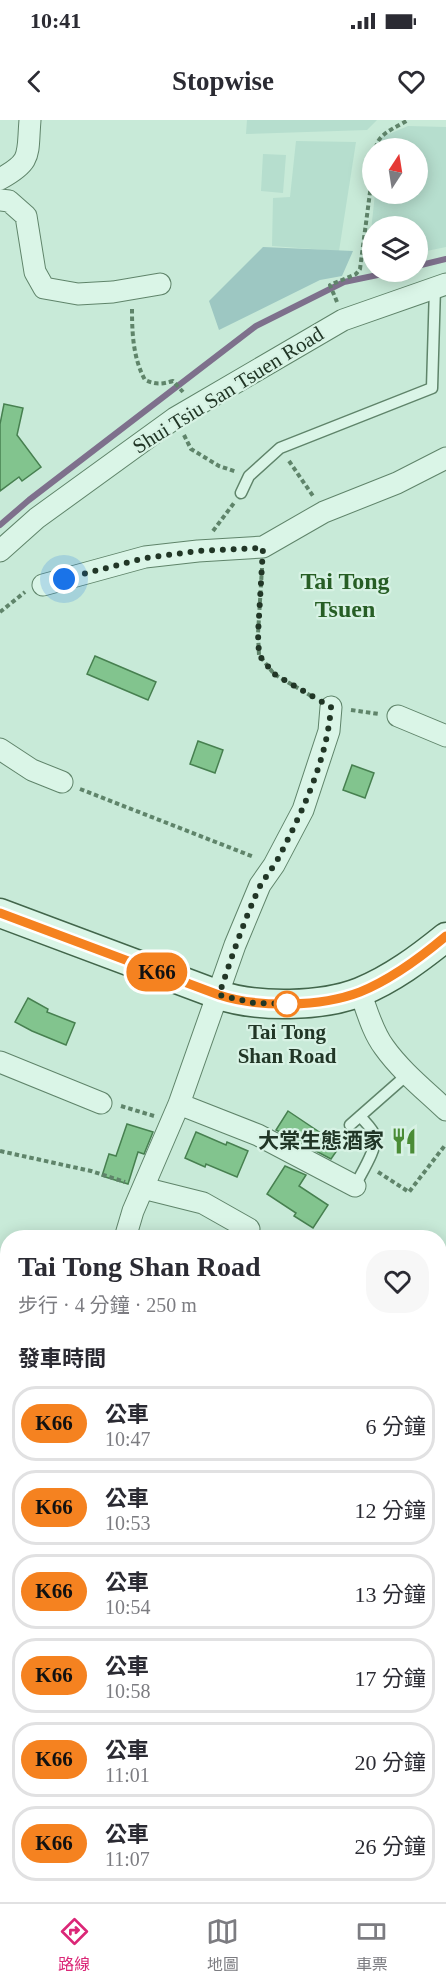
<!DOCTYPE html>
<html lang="zh-TW">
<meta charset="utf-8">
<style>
:root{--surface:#fff;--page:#f7f7f7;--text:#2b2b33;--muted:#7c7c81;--line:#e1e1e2;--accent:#db2777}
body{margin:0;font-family:"Times New Roman","Noto Sans TC",serif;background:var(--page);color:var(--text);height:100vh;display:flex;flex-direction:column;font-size:22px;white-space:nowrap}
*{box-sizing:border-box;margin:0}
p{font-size:20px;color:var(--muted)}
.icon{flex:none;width:33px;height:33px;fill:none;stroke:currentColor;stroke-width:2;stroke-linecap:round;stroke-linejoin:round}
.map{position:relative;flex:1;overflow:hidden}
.drawer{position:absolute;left:0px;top:1110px;width:447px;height:672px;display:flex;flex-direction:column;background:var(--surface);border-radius:24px 24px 0 0;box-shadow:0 3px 15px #0003}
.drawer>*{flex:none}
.badge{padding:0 12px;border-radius:20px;font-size:21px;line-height:39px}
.needle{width:39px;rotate:12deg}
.buttons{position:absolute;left:362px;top:18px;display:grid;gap:12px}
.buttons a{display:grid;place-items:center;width:66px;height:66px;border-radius:50%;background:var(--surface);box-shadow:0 3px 15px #0003;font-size:30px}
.you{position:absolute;width:30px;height:30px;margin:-15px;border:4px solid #fff;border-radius:50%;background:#1a73e8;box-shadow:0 0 0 9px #1a73e833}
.map>.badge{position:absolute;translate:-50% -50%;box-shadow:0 0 0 3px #fff}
h2{padding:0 18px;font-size:22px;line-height:54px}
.round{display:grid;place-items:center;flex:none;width:63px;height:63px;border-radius:24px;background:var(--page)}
.headline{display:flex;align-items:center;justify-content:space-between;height:102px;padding:0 18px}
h1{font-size:28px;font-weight:700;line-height:45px}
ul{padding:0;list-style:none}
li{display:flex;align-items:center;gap:18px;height:75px;margin:0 12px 9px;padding:0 6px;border:3px solid var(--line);border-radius:24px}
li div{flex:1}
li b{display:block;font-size:22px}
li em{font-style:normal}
li .badge{min-width:66px;font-weight:700;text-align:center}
.status{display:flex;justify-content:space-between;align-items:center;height:42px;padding:0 30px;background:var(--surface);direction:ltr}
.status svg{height:16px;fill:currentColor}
header{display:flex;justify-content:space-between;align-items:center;height:78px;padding:0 18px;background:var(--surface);font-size:27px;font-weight:700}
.tabs{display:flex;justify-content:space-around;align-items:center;height:84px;border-top:2px solid var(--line);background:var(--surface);font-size:16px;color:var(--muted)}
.tabs a{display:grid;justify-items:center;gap:3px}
.tabs .selected{color:var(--accent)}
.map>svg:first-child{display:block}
</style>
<div class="status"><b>10:41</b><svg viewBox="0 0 49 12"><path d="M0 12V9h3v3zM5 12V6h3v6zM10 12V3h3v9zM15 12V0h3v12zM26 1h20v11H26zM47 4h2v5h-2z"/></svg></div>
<header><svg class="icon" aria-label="back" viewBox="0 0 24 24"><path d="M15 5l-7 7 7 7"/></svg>Stopwise<svg class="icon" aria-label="heart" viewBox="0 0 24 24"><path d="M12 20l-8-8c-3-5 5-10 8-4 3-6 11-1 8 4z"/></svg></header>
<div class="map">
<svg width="446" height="1782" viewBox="0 0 446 1782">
<rect width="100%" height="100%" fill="#c8ead8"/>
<path fill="#b6dece" d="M247,0h130l-10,10 -121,4z
M408,6l38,1v120l-29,6v-27h-45v23h-3l6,-55h42v-46h-37l2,-11z
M296,21l60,1 -17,109 -67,-5 1,-48 17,-1z
M263,34l23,1 -3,38 -22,-2z"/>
<path fill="#9dc7c2" d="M263,127l90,4 -11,25 -22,4 -101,50 -10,-29z"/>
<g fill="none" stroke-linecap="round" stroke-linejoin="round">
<path stroke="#7e708c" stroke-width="6" d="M417,146l29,-7
M0,405l29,-25 227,-174 88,-44 48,-10"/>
</g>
<path fill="#82c48e" stroke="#478050" stroke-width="1.5" d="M4,284l19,4 -6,27 24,32 -19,14 -3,-4 -19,14v-67z
M95,536l61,26 -8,18 -61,-26z
M198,621l25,9 -8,23 -25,-9z
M352,645l22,8 -9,25 -22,-8z
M28,878l20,11 -1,3 28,11 -9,22 -34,-14 -17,-9z
M288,991l52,35 -9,13 -55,-29z
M127,1004l26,8 -9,22 -6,-2 -10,32 -26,-8 7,-22 7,2z
M196,1012l30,13 1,-3 21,9 -11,26 -31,-13 -1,3 -20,-9z
M285,1046l21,9 -7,11 29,19 -15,23 -19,-12 2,-3 -29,-19z"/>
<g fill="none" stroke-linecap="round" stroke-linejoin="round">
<g stroke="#5f846a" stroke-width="13">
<path id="lane" d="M241,373l8,-17 31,-28 152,-60 3,-101
M350,1005l58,-51
M355,1066c5,-11 23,-38 20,-50 -2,-7 -10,-14 -15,-20"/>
</g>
<g stroke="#5f846a" stroke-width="23">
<path id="street" d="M0,59c33,-18 27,-24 30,-59
M0,80l9,1 17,15 9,56 9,16 34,6 35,-2 47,-8
M0,431l37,-33 138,-100 168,-98 103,-36
M43,465l102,-28 53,-6 65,-4 61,-35 73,-29 49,-25
M398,596l48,20
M0,629l32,21 30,12
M360,872c7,18 12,39 24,55 17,24 41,43 62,63
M0,942l101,41
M179,984l79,31 97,51
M143,1068l60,15 46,26
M125,1118l8,-27 46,-107 56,-159 25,-60 14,-20 29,-55 26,-79 2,-24
M0,1167l8,2
M0,1225h8
M440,1288l6,-5
M0,1706h8
M301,1774l6,8
M416,1782l18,-8"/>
</g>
<g stroke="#42664b" stroke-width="31">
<path id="secondary" d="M0,793l219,82c39,13 103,12 141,-3 32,-13 60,-34 86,-55"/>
</g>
<path stroke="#5f846a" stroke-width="4" stroke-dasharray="4.5 3" stroke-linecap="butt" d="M376,28c1,-14 21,-21 32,-28
M337,182l-7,-17 26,-11 4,-5 12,-92
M132,189c0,24 1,49 13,71 11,5 17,4 28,1l10,11
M184,315l7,14 28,17 18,6
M289,341l24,35
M213,411l21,-28
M262,448l-4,66 1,21 15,19 39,23
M0,492l25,-20
M351,590l28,4
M80,669l174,68
M121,986l33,10
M0,1031l91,20 34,11
M378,1052l31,20 37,-48
M145,1774l2,8"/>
<use href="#lane" stroke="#daf5e7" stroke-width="10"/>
<use href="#street" stroke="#daf5e7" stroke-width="21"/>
<use href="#secondary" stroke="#daf5e7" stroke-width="28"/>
</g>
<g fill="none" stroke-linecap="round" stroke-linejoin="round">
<g stroke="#fff" stroke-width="14">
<path id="line" d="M0,793l219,82c40,13 102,12 141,-3 32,-13 60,-34 86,-56"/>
</g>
<use href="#line" stroke="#f58220" stroke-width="9"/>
<path stroke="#213626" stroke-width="6" stroke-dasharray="0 10.8" d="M64,459l81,-21 53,-7 65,-3 -5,86 1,21 15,19 57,33c-4,53 -28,103 -52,150 -6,11 -14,20 -20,31 -16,35 -28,71 -40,107l35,8 33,1"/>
</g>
<defs>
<g id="restaurant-bare" transform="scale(2.07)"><path d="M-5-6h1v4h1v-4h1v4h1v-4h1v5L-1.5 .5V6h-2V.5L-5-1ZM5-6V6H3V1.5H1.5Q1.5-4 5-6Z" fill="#4b8c36" stroke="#d7f2e4" stroke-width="2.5" paint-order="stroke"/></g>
</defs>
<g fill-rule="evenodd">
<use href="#restaurant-bare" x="404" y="1021"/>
</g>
<circle fill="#fff" stroke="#f58220" stroke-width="3" cx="287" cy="884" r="12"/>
<g text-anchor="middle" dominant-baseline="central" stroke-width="4.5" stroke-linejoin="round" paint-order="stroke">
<g font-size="21" fill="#213626" stroke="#d7f2e4">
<text transform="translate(228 270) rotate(-32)">Shui Tsiu San Tsuen Road</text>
</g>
<g font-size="21" font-weight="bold" fill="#213626" stroke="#d7f2e4">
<text x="287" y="912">Tai Tong<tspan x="287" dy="24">Shan Road</tspan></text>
</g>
<g font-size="21" font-weight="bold" fill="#213626" stroke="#d7f2e4" text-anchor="end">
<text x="384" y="1021">大棠生態酒家</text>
</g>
<g font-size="24" font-weight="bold" fill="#275e25" stroke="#d7f2e4">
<text x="345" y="461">Tai Tong<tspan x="345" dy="28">Tsuen</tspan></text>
</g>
</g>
</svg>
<div class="buttons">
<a><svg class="needle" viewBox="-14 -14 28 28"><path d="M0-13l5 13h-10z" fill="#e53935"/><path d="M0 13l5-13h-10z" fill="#7c7c81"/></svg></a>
<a><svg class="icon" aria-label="layers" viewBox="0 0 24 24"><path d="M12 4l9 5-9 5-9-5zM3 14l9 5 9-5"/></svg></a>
</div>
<div class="you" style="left:64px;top:459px"></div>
<b class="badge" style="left:157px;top:852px;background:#f58220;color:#111">K66</b>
<section class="drawer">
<div class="headline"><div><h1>Tai Tong Shan Road</h1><p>步行 · 4 分鐘 · 250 m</p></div><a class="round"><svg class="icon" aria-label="heart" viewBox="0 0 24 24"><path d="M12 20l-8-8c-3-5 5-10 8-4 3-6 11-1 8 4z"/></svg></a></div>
<h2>發車時間</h2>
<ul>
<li><span class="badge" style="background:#f58220;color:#111">K66</span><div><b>公車</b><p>10:47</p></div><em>6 分鐘</em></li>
<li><span class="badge" style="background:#f58220;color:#111">K66</span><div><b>公車</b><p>10:53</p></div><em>12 分鐘</em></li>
<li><span class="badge" style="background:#f58220;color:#111">K66</span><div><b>公車</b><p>10:54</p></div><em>13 分鐘</em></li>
<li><span class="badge" style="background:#f58220;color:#111">K66</span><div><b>公車</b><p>10:58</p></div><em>17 分鐘</em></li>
<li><span class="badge" style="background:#f58220;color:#111">K66</span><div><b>公車</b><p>11:01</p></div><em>20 分鐘</em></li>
<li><span class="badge" style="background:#f58220;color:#111">K66</span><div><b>公車</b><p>11:07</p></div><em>26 分鐘</em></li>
</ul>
</section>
</div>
<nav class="tabs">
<a class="selected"><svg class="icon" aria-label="directions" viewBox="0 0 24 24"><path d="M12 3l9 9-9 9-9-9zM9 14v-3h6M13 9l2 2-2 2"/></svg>路線</a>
<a><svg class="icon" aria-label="map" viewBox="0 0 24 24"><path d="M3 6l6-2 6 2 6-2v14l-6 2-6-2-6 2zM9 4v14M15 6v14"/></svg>地圖</a>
<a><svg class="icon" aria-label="tickets" viewBox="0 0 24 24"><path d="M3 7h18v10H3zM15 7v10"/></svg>車票</a>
</nav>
